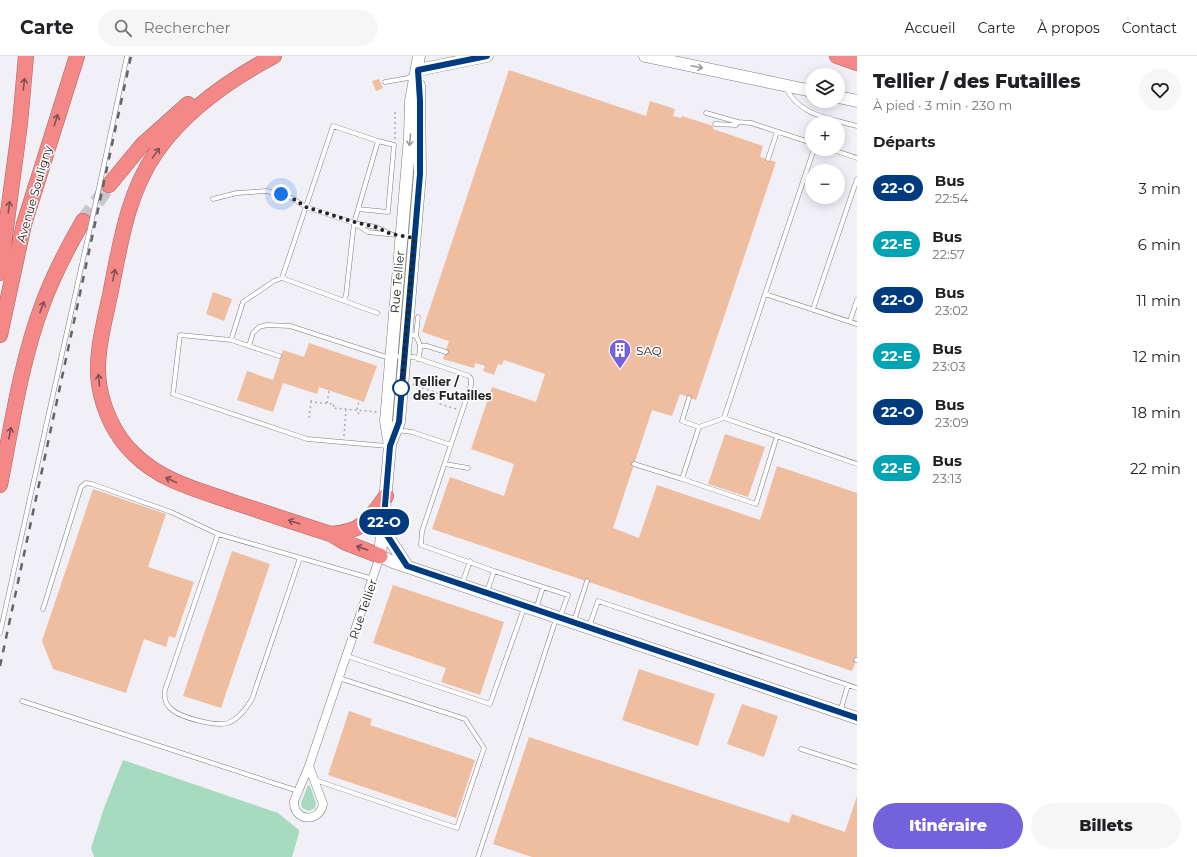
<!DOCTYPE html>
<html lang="fr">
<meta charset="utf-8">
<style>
:root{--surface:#fff;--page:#f6f6f6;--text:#202124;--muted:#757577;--line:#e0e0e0;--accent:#7462dc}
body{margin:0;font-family:Montserrat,sans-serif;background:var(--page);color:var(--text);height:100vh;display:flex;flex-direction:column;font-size:15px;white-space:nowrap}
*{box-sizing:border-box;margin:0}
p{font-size:13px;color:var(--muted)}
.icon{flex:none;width:22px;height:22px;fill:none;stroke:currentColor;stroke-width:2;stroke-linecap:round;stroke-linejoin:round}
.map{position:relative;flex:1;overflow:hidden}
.drawer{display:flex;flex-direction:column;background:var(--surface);width:340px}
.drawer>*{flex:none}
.badge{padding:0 8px;border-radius:13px;font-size:14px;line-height:26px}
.controls{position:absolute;left:805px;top:12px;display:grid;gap:8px}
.controls a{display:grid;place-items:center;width:40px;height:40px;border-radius:50%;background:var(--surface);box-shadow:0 2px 10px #0003;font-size:20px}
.you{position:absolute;width:20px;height:20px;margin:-10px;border:3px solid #fff;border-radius:50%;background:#1a73e8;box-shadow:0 0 0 6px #1a73e833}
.map>.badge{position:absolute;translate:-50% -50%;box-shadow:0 0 0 2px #fff}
h2{padding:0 16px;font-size:15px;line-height:36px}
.round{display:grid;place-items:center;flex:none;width:42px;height:42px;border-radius:21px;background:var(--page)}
.headline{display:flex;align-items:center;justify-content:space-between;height:68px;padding:0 16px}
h1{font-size:19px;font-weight:800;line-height:30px}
.cta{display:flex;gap:8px;margin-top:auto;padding:8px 16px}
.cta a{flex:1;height:46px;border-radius:24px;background:var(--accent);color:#fff;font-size:16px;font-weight:800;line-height:46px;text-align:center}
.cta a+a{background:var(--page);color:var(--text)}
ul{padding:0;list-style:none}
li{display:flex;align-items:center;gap:12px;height:56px;padding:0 16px}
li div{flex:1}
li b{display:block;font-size:15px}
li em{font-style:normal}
li .badge{min-width:44px;font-weight:700;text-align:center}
header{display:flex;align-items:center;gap:24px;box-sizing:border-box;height:56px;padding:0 20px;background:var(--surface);border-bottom:1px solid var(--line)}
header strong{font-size:19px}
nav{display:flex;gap:22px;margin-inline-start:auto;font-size:14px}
.search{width:280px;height:36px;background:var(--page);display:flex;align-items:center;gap:10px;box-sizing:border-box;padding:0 14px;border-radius:22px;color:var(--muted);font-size:15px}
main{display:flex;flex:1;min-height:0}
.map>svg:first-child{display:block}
</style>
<header>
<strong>Carte</strong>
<div class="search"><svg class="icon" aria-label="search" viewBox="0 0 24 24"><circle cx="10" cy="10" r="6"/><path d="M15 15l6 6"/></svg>Rechercher</div>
<nav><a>Accueil</a><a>Carte</a><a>À propos</a><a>Contact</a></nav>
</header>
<main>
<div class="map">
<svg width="857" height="801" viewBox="0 0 857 801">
<rect width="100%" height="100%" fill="#f1f0f6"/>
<path fill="#a6dbc0" d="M123,704l155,53 21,17v3l-7,24h-198l-3,-9 13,-40z
M308,729l2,1 6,17 -1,5 -6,3 -7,-3 -1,-5z"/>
<path fill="#efbd9f" d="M509,14l137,46 4,-15 25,8 -2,7 8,2 1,-2 31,10v3l50,17 -3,11 16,5 -80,238 -16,-6 -8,22 -20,-6 -39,118 26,10 18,-53 103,35 17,-54 80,27v165l-5,13 -420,-142 18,-52 54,19 10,-32 -43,-15 21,-62 44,15 9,-28 -41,-14 -2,5 -4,-1 -4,11 -11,-4 2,-5 -10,-3 -1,5 -31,-9 6,-18 -27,-9z
M379,23l4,9 -7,3 -4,-10z
M213,236l19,7 -8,22 -18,-7z
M309,287l68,23 -13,36 -45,-15 -2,7 -34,-11 -10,29 -36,-12 10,-29 26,9 10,-30 21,7z
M725,378l40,13 -17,50 -40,-13z
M93,433l73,25 -18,53 46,15 -19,56 -6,-2 -3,11 -22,-8 -18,54 -73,-24 -11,-28z
M232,495l38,13 -49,144 -38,-12z
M393,529l111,37 -24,73 -39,-13 5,-14 -73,-25z
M639,613l76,25 -17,52 -76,-26z
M742,648l36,12 -14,41 -37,-13z
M349,655l23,8 -2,6 105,35 -19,58 -128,-43z
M529,681l260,86 3,-9 53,18 12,-36v61h-325l-39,-13z"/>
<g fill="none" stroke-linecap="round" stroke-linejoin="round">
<path stroke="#c8c7cc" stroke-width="15" stroke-dasharray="15 8" stroke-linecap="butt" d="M83,165l26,-36"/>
<g stroke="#7c7c81" stroke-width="5">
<path id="lane" d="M385,26l23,-4 5,-4
M786,32c14,28 43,30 71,38
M706,57l32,9 13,1 61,20
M715,68l21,1 2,-3
M830,93l27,9
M768,103l9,-27
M100,127l27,-127
M213,143l24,-6 30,-2 25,7 14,9 48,16 22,4 15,7
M358,153l30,3 6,-67 -16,-4
M356,168l12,8 46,5
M765,238l49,-145
M344,245l2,-6 8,-72 24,-82 -45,-15 -51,152 95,35
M813,253l44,-130
M850,265l7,-21
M407,277l9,3c5,9 5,13 2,23
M416,280l2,-19
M231,284l12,-38 31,-21 8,-3
M249,290l4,-13 6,-6 8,-2 23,1 93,30 31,1 55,19 2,3v6l-49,146 -1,14 73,26
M421,290h6l19,6
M279,300l-48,-16 -51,-5 -7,59 134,45 80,7
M689,342l-7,23 17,6
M724,362l41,-124 92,30
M397,374l15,2 39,13
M777,380l-21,68 -74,-25 17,-52 25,-9 133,46
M445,408l23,4
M634,408l48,15
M218,478l155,45
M462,528l8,-23
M487,536l7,-21 74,24 -8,22
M43,553l38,-122 5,-4 6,1 79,28 47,22 -53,156c-1,6 0,13 5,18 8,9 46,19 58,15 11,-4 18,-14 24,-24l48,-141
M536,553l7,-22
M574,565l13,-40
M589,571l9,-26 259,87
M0,577l90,-405
M347,600l143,48 34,-96
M856,604h1
M22,645l276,90
M840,656l8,-27
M801,693l56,18
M315,724l142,48 27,-80 -19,-29 -126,-41
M478,801l78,-238"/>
</g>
<g stroke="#7c7c81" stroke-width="9">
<path id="street" d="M309,710l71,-210
M309,710l14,38c-4,20 -30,17 -29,-3z"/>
</g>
<g stroke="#7c7c81" stroke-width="13">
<path id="secondary" d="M419,0l-8,45 -1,36 -24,284 4,25 -10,110 13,6 464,156
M645,0l167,35
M418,14l69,-14
M838,41l19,4
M390,388l9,-22 21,-248 -1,-89
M383,473l24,37"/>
</g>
<g stroke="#ab6565" stroke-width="16">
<path id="highway" d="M274,0c-43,23 -89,55 -117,95 -30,42 -37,95 -47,144 -6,29 -15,59 -11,89 4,26 16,52 35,70 27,27 64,36 99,48 33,11 66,22 98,32l13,8 36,14
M837,0l20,7
M109,129l33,-40 46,-41
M0,217l20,-150 6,-67
M0,279l24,-111 53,-168
M0,429c12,-61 21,-124 43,-182 11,-29 25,-56 40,-82
M331,478c31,-2 38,-14 55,-38"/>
</g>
<path stroke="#acabb0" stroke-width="1.5" stroke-dasharray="2 3" stroke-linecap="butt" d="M395,83v-27l2,-2
M413,328l24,9v2l3,1 -1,3 2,1 -1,4 16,5
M311,346l1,-5
M327,347l2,-12
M359,358l-2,-4 2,-9
M309,362l2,-16 23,2 -1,4 44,4
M344,380l2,-26"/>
<use href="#lane" stroke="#fff" stroke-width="4"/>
<use href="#street" stroke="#fff" stroke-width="8"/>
<use href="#secondary" stroke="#fff" stroke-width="12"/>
<use href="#highway" stroke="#f48887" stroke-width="15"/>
<path stroke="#646367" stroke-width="2.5" stroke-dasharray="7 7" stroke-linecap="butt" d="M0,610l131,-610"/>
<g stroke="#7c7c81" stroke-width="5" stroke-linecap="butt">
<path id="lane-bridge" d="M90,172l10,-45"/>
</g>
<use href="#lane-bridge" stroke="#fff" stroke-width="4"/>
</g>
<defs><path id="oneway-shaft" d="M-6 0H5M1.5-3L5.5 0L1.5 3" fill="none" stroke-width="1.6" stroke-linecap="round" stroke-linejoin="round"/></defs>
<g stroke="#9c9c9d">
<use href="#oneway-shaft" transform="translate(697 11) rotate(12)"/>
<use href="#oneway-shaft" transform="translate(410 84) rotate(95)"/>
</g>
<g stroke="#825052">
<use href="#oneway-shaft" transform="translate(24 28) rotate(-83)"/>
<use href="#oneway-shaft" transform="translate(56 64) rotate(-72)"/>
<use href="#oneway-shaft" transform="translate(156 97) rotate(-55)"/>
<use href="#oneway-shaft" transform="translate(9 151) rotate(-83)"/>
<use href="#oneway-shaft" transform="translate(114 219) rotate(-78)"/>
<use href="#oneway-shaft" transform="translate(42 251) rotate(-70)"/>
<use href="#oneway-shaft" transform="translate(99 324) rotate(-96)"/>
<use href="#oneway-shaft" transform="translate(10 377) rotate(-79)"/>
<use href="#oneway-shaft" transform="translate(171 424) rotate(-156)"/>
<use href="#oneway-shaft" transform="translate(294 466) rotate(-162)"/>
<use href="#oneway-shaft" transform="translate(362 492) rotate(-161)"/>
</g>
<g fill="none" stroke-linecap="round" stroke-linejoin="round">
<g stroke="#fff" stroke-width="9">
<path id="line" d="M487,0l-69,14 2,31v73l-21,248 -9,24 -7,83 24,37 450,152"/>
</g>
<use href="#line" stroke="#003b80" stroke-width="6"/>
<path stroke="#242326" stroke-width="4" stroke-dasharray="0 7.2" d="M281,138l11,4 14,9 48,15 22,5 15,7 23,4 -13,150"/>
</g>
<defs>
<g id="building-pin" transform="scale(1.15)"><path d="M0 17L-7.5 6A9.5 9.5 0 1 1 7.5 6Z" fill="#7462dc" stroke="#fff"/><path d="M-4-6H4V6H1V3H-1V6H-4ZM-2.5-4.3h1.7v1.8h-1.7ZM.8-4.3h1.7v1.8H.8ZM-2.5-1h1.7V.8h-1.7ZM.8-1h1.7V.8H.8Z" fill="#fff"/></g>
</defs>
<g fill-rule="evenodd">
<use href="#building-pin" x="620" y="294"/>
</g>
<circle fill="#fff" stroke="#003b80" stroke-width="2" cx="401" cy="332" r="8"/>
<g text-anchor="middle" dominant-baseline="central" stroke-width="3" stroke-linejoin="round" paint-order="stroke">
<g font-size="12" fill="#242326" stroke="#fff">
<text transform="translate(34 138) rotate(-74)">Avenue Souligny</text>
<text transform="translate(397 226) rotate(-85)">Rue Tellier</text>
<text transform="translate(363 553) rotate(-71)">Rue Tellier</text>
</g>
<g font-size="12" fill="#242326" stroke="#fff" text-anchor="start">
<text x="636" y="294">SAQ</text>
</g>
<g font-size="12" font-weight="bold" fill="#242326" stroke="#fff" text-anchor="start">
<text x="413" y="325">Tellier /<tspan x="413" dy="14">des Futailles</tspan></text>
</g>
</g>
</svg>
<div class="controls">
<a><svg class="icon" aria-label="layers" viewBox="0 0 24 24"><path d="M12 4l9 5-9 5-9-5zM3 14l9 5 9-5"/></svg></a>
<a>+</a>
<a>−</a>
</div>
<div class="you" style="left:281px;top:138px"></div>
<b class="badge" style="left:384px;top:466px;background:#003b80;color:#fff">22-O</b>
</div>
<section class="drawer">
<div class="headline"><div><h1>Tellier / des Futailles</h1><p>À pied · 3 min · 230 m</p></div><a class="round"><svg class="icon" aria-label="heart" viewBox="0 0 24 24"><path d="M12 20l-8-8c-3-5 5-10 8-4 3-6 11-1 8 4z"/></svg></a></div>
<h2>Départs</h2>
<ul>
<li><span class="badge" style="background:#003b80;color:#fff">22-O</span><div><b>Bus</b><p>22:54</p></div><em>3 min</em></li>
<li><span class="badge" style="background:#00a3b4;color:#fff">22-E</span><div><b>Bus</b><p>22:57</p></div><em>6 min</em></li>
<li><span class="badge" style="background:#003b80;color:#fff">22-O</span><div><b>Bus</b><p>23:02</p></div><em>11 min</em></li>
<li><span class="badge" style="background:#00a3b4;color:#fff">22-E</span><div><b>Bus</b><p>23:03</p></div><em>12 min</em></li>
<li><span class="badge" style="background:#003b80;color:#fff">22-O</span><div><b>Bus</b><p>23:09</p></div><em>18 min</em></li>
<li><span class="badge" style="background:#00a3b4;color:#fff">22-E</span><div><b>Bus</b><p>23:13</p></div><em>22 min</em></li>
</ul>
<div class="cta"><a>Itinéraire</a><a>Billets</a></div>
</section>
</main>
